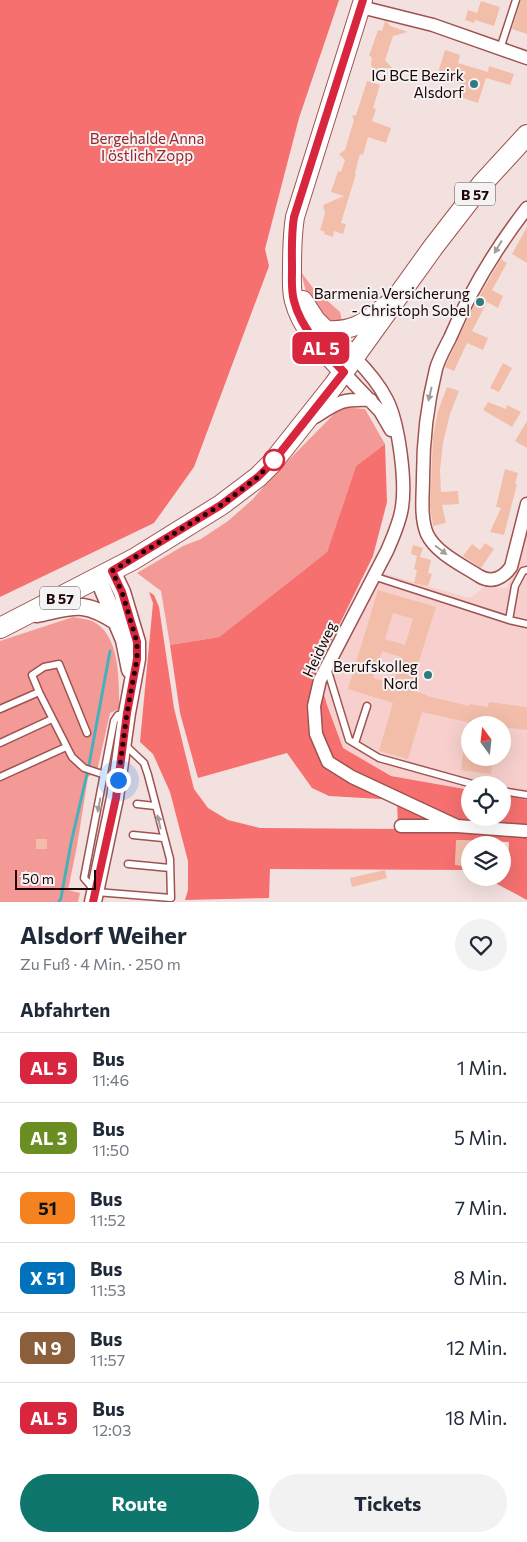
<!DOCTYPE html>
<html lang="de">
<meta charset="utf-8">
<style>
:root{--surface:#fff;--page:#f2f2f3;--text:#1f2937;--muted:#747a83;--line:#e0e1e3;--accent:#0f766e}
body{margin:0;font-family:Commissioner,sans-serif;background:var(--page);color:var(--text);height:100vh;display:flex;flex-direction:column;font-size:19px;white-space:nowrap}
*{box-sizing:border-box;margin:0}
p{font-size:16px;color:var(--muted)}
.icon{flex:none;width:28px;height:28px;fill:none;stroke:currentColor;stroke-width:2;stroke-linecap:round;stroke-linejoin:round}
.map{position:relative;height:902px;overflow:hidden}
.drawer{display:flex;flex-direction:column;background:var(--surface);flex:1}
.drawer>*{flex:none}
.badge{padding:0 10px;border-radius:8px;font-size:18px;line-height:32px}
.needle{width:32px;rotate:345deg}
.fabs{position:absolute;left:461px;top:716px;display:grid;gap:10px}
.fabs a{display:grid;place-items:center;width:50px;height:50px;border-radius:50%;background:var(--surface);box-shadow:0 5px 20px #0002;font-size:25px}
.scale{position:absolute;left:15px;bottom:12px;width:81px;box-sizing:border-box;padding-left:5px;border:2px solid #200405;border-top:0;font-size:14px;line-height:18px;white-space:nowrap;color:#200405;-webkit-text-stroke:4px #f3f3f3;paint-order:stroke}
.you{position:absolute;width:25px;height:25px;margin:-12px;border:4px solid #fff;border-radius:50%;background:#1a73e8;box-shadow:0 0 0 8px #1a73e833}
.map>.badge{position:absolute;translate:-50% -50%;box-shadow:0 0 0 2px #fff}
h2{padding:0 20px;font-size:19px;line-height:45px}
.round{display:grid;place-items:center;flex:none;width:52px;height:52px;border-radius:26px;background:var(--page)}
.head{display:flex;align-items:center;justify-content:space-between;height:85px;padding:0 20px}
h1{font-size:24px;font-weight:700;line-height:38px}
.cta{display:flex;gap:10px;margin-top:auto;padding:10px 20px}
.cta a{flex:1;height:58px;border-radius:30px;background:var(--accent);color:#fff;font-size:20px;font-weight:700;line-height:58px;text-align:center}
.cta a+a{background:var(--page);color:var(--text)}
ul{padding:0;list-style:none}
li{display:flex;align-items:center;gap:15px;height:70px;padding:0 20px;border-top:1px solid var(--line)}
li div{flex:1}
li b{display:block;font-size:19px}
li em{font-style:normal}
li .badge{min-width:55px;font-weight:700;text-align:center}
.map>svg:first-child{display:block}
</style>
<div class="map">
<svg width="527" height="902" viewBox="0 0 527 902">
<rect width="100%" height="100%" fill="#f3e1df"/>
<path fill="#f7d0cd" fill-rule="evenodd" d="M527,533v267l-24,-5 -1,-10h-32v5l-79,-14 -48,-28 -21,-58 13,-30 44,-88 91,26 14,-11 22,1 10,-16zM470,725h32v33h-32z"/>
<path fill="#f39a97" d="M301,272l12,16 27,24 3,13 -15,-3 -20,-22z
M341,407l24,2 20,35 -29,22 -29,86 -108,85 -49,8 -9,-54 -24,-18 46,-27 18,-7 27,-18 25,-22 19,-22z
M73,617c6,1 14,2 19,4 29,13 27,62 27,88l-9,4 -13,58 -9,6 -11,69 -9,44 12,3 -2,9h-78v-261z"/>
<path fill="#f5706f" d="M0,0h339l-40,118 -34,131 4,17 -75,201 -40,56 -154,74z
M385,444l2,58 -14,54 -56,114 10,35 16,43 48,28 79,14v28h32l1,-23 24,5v100l-41,-22h16l1,-9h5l1,-27 -52,-2 -2,25 15,1v4l-200,-1 -1,29 -84,2 3,-10v-29l-18,-69 -17,-38 -13,-12 13,-139 -4,-11 5,3 5,12 15,101 20,81 14,19 20,12 32,8 138,1 -1,-29 -68,-4 -17,-8 -25,-35 -89,25 -18,-65 -10,-68 49,-8 108,-85 29,-86z"/>
<g fill="none" stroke-linecap="round" stroke-linejoin="round">
<path stroke="#44b2ba" stroke-width="3" d="M59,902l2,-4 10,-55 18,-78 21,-114"/>
</g>
<path fill="#f2beaa" fill-rule="evenodd" d="M521,0h6v34l-15,-5z
M481,1l19,6 -6,19 -19,-6 -1,3 -9,-3 3,-10 9,3z
M385,21l2,1 3,4 18,6 -15,4 -8,24 7,8h-14l-2,9 -5,-12 1,-8 -3,-1 9,-26 4,1z
M445,50l15,5 -2,8 30,9 1,-6 25,8 -4,11 -24,-7 -8,25 -18,-6 4,-12 -27,-9z
M367,81l13,4 -7,23 3,1 -4,12 19,7 -5,15 -18,-6 -5,18 -3,-1 -5,19 1,1 -13,42 -2,7 5,1 -3,10 -9,-3 -1,6 -9,-3 1,-2 -5,-2 5,-17 -2,-8 21,-9 -13,-4 7,-21 3,1 4,-12 -6,-6 6,-4 9,-30 -2,-4 4,-1z
M527,227v36l-15,-9z
M501,259l6,4 -15,27 11,6 -5,12 -11,-6 -15,29 16,7 -5,12 -16,-7 -13,28 -9,-4 28,-60z
M503,363l9,5 -13,24 -9,-4z
M447,387l12,4 -9,23 -7,29 -3,27 1,22 17,-1 1,13 -17,1 4,18 -13,3 -3,-20 3,-69 5,-26z
M488,402l18,7 1,-4 14,7 -9,15 -29,-17z
M527,421v27l-12,-7z
M505,469l13,4 -3,11h2l-13,51 -14,-3 11,-24 -5,-1z
M485,543l9,6 -13,19 -18,-12 9,-12 8,6z
M413,545l10,3 -3,9 11,3 -3,13 4,1 -4,12 -14,-3 3,-13 -3,-1 3,-13 -6,-2z
M378,590l58,17 -26,83 17,5v1l42,10 1,-2 18,3 1,-5 38,5v23l-25,-3v-2h-35v-3l-45,-10 -14,47 -29,-8 14,-48 -45,-14zM393,613l20,6 -8,26 -20,-6zM382,651l19,6 -8,27 -20,-6z
M465,741h5v17h23l-2,16 -30,-4z
M36,839h11v10h-11z
M456,840l14,1v25l-15,-1z
M385,870l2,8 -35,9 -2,-9z"/>
<g fill="none" stroke-linecap="round" stroke-linejoin="round">
<g stroke="#9f5351" stroke-width="9">
<path id="service" d="M500,49l16,-49
M373,576l136,44 18,4
M509,620l6,-34 8,-15 4,-1
M327,668l22,72 30,18 97,27
M39,692l-7,-17 12,-8 15,-3 28,69
M0,709l39,-17 33,65 12,11 21,7
M0,743l52,-24
M355,743l12,-37
M124,744l20,19 4,12 22,84 1,39 -75,-6 -12,-14 30,-157 4,-6 7,-1
M0,777l66,-30
M502,791l25,4
M137,804l18,2
M133,835l30,3
M128,864l42,4"/>
</g>
<g stroke="#9f5351" stroke-width="15">
<path id="minor" d="M361,7l72,18 94,33
M527,208c-31,40 -57,83 -77,130 -5,10 -11,20 -14,31 -9,36 -13,71 -13,109 0,17 -3,39 4,56 9,19 35,31 52,42 13,8 24,2 32,-9l16,-63
M354,357c13,13 25,27 33,43 12,24 19,81 15,107 -2,15 -9,30 -15,44l-67,129 -6,26 2,28 12,28 24,15 105,49
M343,372l37,39 11,19
M315,417c25,-16 26,-18 56,-17
M401,826h56l68,5"/>
</g>
<g stroke="#9f5351" stroke-width="19">
<path id="tertiary" d="M98,578l26,62 6,30
M37,614c38,-8 46,-14 80,8
M93,902l22,-104 12,-85 10,-54v-17l-15,-50 -10,-21"/>
</g>
<g stroke="#9f5351" stroke-width="20">
<path id="secondary" d="M303,300l13,20 38,37
M326,330c30,2 41,-10 63,-27
M343,372c-19,-20 -42,-43 -49,-71 -3,-11 -2,-21 -2,-31 0,-18 0,-35 3,-53l68,-217"/>
</g>
<g stroke="#9f5351" stroke-width="22">
<path id="primary" d="M0,628l134,-69 87,-54 37,-28 14,-14 62,-78 100,-139 48,-62 45,-49"/>
</g>
<use href="#service" stroke="#fff" stroke-width="6"/>
<use href="#minor" stroke="#fff" stroke-width="12"/>
<use href="#tertiary" stroke="#fff" stroke-width="16"/>
<use href="#secondary" stroke="#fff" stroke-width="18"/>
<use href="#primary" stroke="#fff" stroke-width="20"/>
</g>
<defs><path id="oneway-solid" d="M-6-.8H1V-3.2L6.5 0L1 3.2V.8H-6Z" transform="scale(1.25)"/></defs>
<g fill="#a69b9b">
<use href="#oneway-solid" transform="translate(498 247) rotate(121)"/>
<use href="#oneway-solid" transform="translate(430 394) rotate(103)"/>
<use href="#oneway-solid" transform="translate(441 550) rotate(37)"/>
<use href="#oneway-solid" transform="translate(99 805) rotate(101)"/>
<use href="#oneway-solid" transform="translate(159 822) rotate(-104)"/>
</g>
<g fill="none" stroke-linecap="round" stroke-linejoin="round">
<g stroke="#fff" stroke-width="11">
<path id="line" d="M93,902l23,-104 11,-85 10,-54v-17l-15,-50 -10,-21 109,-66 37,-28 14,-14 72,-91c-20,-20 -43,-43 -50,-71 -3,-11 -2,-21 -2,-31 0,-18 -1,-35 2,-53l69,-217"/>
</g>
<use href="#line" stroke="#d7263d" stroke-width="8"/>
<path stroke="#200405" stroke-width="5" stroke-dasharray="0 9" d="M118,780l9,-67 10,-54v-17l-15,-50 -10,-21 109,-66 37,-28 16,-17"/>
</g>
<g fill="#317a80" stroke="#f3f3f3" stroke-width="2">
<circle cx="474" cy="84" r="5"/>
<circle cx="480" cy="302" r="5"/>
<circle cx="428" cy="675" r="5"/>
</g>
<circle fill="#fff" stroke="#d7263d" stroke-width="2.5" cx="274" cy="460" r="10"/>
<g text-anchor="middle" dominant-baseline="central" stroke-width="4" stroke-linejoin="round" paint-order="stroke">
<g fill="#f3f3f3" stroke="#5f4c4c" stroke-width="1">
<rect x="455" y="182.5" width="40" height="23" rx="4"/>
<rect x="40" y="586.5" width="40" height="23" rx="4"/>
</g>
<g font-size="14" font-weight="bold" fill="#200405">
<text x="475" y="194">B 57</text>
<text x="60" y="598">B 57</text>
</g>
<g font-size="15" fill="#200405" stroke="#f3f3f3" text-anchor="end">
<text x="464" y="75">IG BCE Bezirk<tspan x="464" dy="17">Alsdorf</tspan></text>
<text x="470" y="293">Barmenia Versicherung<tspan x="470" dy="17">- Christoph Sobel</tspan></text>
<text x="418" y="666">Berufskolleg<tspan x="418" dy="17">Nord</tspan></text>
</g>
<g font-size="15" fill="#9b232c" stroke="#f3f3f3">
<text x="147" y="138">Bergehalde Anna<tspan x="147" dy="17">I östlich Zopp</tspan></text>
</g>
<g font-size="15" fill="#200405" stroke="#f3f3f3">
<text transform="translate(319 649) rotate(-65)">Heidweg</text>
</g>
</g>
</svg>
<div class="fabs">
<a><svg class="needle" viewBox="-14 -14 28 28"><path d="M0-13l5 13h-10z" fill="#e53935"/><path d="M0 13l5-13h-10z" fill="#747a83"/></svg></a>
<a><svg class="icon" aria-label="locate" viewBox="0 0 24 24"><circle cx="12" cy="12" r="6"/><path d="M12 2v4M12 18v4M2 12h4M18 12h4"/></svg></a>
<a><svg class="icon" aria-label="layers" viewBox="0 0 24 24"><path d="M12 4l9 5-9 5-9-5zM3 14l9 5 9-5"/></svg></a>
</div>
<div class="scale">50 m</div>
<div class="you" style="left:118px;top:780px"></div>
<b class="badge" style="left:321px;top:348px;background:#d7263d;color:#fff">AL 5</b>
</div>
<section class="drawer">
<div class="head"><div><h1>Alsdorf Weiher</h1><p>Zu Fuß · 4 Min. · 250 m</p></div><a class="round"><svg class="icon" aria-label="heart" viewBox="0 0 24 24"><path d="M12 20l-8-8c-3-5 5-10 8-4 3-6 11-1 8 4z"/></svg></a></div>
<h2>Abfahrten</h2>
<ul>
<li><span class="badge" style="background:#d7263d;color:#fff">AL 5</span><div><b>Bus</b><p>11:46</p></div><em>1 Min.</em></li>
<li><span class="badge" style="background:#6b8e23;color:#fff">AL 3</span><div><b>Bus</b><p>11:50</p></div><em>5 Min.</em></li>
<li><span class="badge" style="background:#f58220;color:#111">51</span><div><b>Bus</b><p>11:52</p></div><em>7 Min.</em></li>
<li><span class="badge" style="background:#0072bc;color:#fff">X 51</span><div><b>Bus</b><p>11:53</p></div><em>8 Min.</em></li>
<li><span class="badge" style="background:#8b5e3c;color:#fff">N 9</span><div><b>Bus</b><p>11:57</p></div><em>12 Min.</em></li>
<li><span class="badge" style="background:#d7263d;color:#fff">AL 5</span><div><b>Bus</b><p>12:03</p></div><em>18 Min.</em></li>
</ul>
<div class="cta"><a>Route</a><a>Tickets</a></div>
</section>
